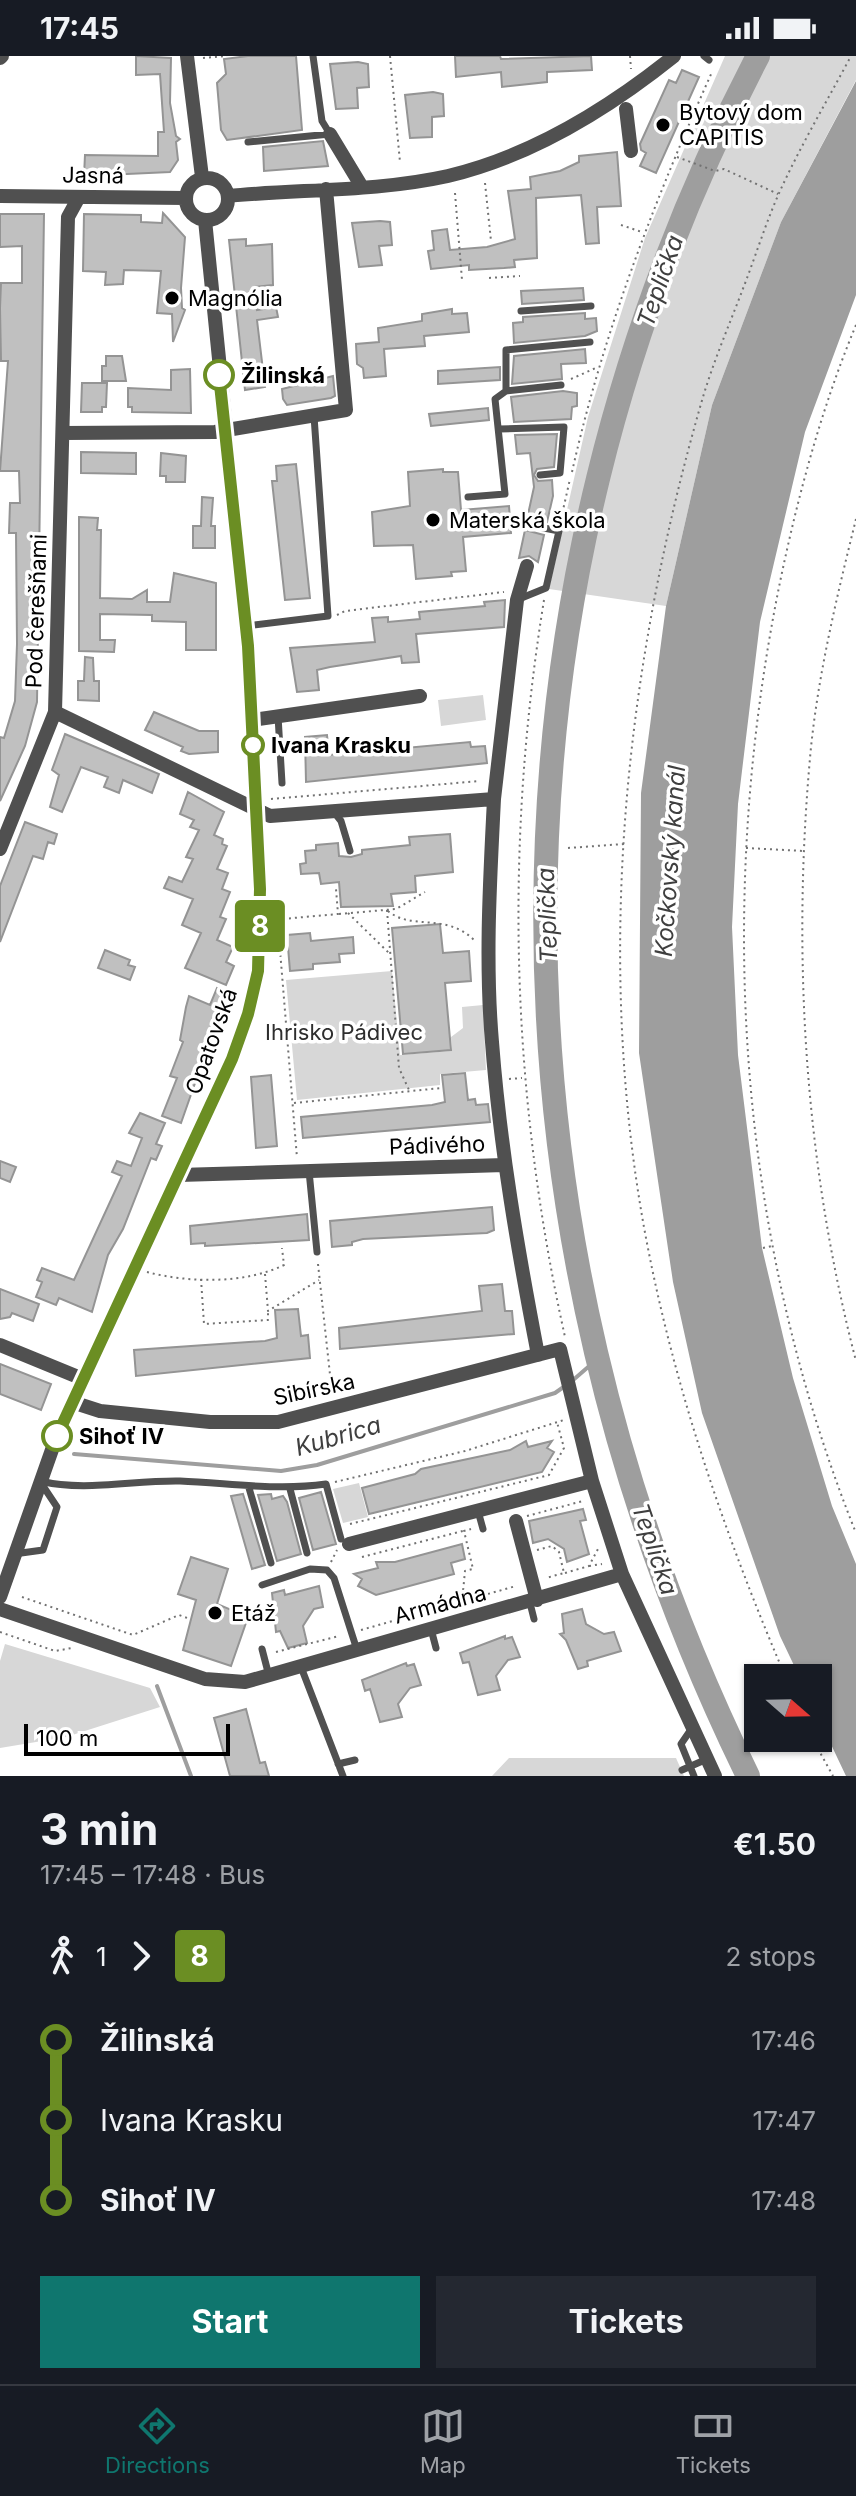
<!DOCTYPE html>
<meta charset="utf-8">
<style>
:root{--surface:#171b24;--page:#242831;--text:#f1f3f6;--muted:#9ea1a6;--line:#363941;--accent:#0f766e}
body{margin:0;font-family:Inter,sans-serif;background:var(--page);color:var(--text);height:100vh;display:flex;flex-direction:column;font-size:30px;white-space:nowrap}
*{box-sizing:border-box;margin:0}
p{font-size:26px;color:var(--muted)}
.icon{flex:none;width:44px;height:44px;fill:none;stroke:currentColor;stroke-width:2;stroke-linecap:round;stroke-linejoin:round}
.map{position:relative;height:1720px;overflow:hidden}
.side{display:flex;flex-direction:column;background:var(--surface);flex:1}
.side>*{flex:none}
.badge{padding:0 16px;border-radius:6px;font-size:28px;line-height:52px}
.needle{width:52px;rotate:110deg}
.tools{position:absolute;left:744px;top:1608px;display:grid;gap:16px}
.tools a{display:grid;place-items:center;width:88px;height:88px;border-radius:0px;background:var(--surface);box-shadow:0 2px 6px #0004;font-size:40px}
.scale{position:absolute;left:24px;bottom:20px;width:206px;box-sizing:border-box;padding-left:8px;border:4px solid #000;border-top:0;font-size:22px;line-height:28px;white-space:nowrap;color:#000;-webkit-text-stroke:6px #fff;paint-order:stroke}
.map>.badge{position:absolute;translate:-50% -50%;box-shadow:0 0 0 4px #fff}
.legs{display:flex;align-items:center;gap:12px;height:88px;padding:0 40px;font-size:26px}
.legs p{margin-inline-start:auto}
.summary{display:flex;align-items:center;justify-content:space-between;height:136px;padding:0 40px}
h1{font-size:44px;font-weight:700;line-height:60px}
.cta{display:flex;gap:16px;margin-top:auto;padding:16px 40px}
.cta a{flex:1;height:92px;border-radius:0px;background:var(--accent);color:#fff;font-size:32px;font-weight:700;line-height:92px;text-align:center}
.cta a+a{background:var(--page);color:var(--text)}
ul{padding:0 40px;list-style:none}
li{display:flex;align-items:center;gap:28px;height:80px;font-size:30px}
li i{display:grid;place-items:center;width:12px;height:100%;margin:0 10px;background:currentColor}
li i::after{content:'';width:20px;height:20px;margin:-10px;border:6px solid;border-radius:50%;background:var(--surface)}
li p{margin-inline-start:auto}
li:first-child i{background:linear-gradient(#0000 50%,currentColor 0)}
li:last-child i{background:linear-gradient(currentColor 50%,#0000 0)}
.status{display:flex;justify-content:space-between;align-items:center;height:56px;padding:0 40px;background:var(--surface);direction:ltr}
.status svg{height:22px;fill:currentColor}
.tabs{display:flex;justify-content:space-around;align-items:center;height:112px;border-top:2px solid var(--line);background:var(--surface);font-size:22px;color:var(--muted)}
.tabs a{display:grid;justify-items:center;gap:4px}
.tabs .selected{color:var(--accent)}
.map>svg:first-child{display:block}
</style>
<div class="status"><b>17:45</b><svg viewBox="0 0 49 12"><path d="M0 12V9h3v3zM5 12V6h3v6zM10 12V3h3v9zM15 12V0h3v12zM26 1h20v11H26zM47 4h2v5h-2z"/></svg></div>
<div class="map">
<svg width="856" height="1720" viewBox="0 0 856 1720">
<rect width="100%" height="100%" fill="#fff"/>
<path fill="#d7d7d7" d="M725,0h131v24l-75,142 -69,183 -46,201 -117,-17 39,-172 57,-179z
M483,639l3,25 -45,6 -3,-26z
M392,915l8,84 52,-4 -1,-14 12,-9 -1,-21 21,-2 3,65 -46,4v11l-143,15 -11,-120z
M359,1427l9,34 -25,6 -10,-34z
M5,1588l145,44 10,19 -94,30 -66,11v-87z
M509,1702h167l8,18h-192z"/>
<path fill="#9e9e9e" d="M856,25v214l-51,137 -45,190 -22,182 -6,123 6,128 24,193 31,130 39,128 24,58v212h-10l-28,-59v-39h-18l-20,-42 -78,-223 -29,-131 -34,-229 2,-260 25,-187 46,-201 69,-183z"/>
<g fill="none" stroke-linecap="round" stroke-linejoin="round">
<path stroke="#9e9e9e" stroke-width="4" d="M572,1325l23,-20
M74,1398l207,17 36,-6 238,-72 10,-7
M157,1630l34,90"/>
<path stroke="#9e9e9e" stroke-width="24" d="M748,1720c-269,-549 -275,-1176 10,-1720"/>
</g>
<path fill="#c0c0c0" stroke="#949494" stroke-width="2" d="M136,0l35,2 -1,45 6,33 4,3 -4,3 2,18 -8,12 -86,4 1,-21 73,1v-24h6l-4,-58 -24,1z
M248,0h48l6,74 -75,10 -6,-10 -4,-47 9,-9 -2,-15z
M455,0h45l1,3 90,-3 1,14 -45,2v10l-45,5 -1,-15 -45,5z
M358,6l10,2 1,23 -12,1 1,20 -22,1 -6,-45z
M682,14l17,7 -43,96 -16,-7 6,-13 -5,-3 -1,-6 29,-64 7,3z
M433,36l10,2 1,22 -12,1v20l-22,1 -5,-43z
M323,85l5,25 -64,5 -1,-24z
M617,96l4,54 -24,1 2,36 -13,1 -5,-49 -45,3 1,60 -23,2 1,7 -11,1 -35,2v-5l-38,4 -3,-18 6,-1 -2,-19 15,-2 3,21 37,-3 28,-8 -7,-48 23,-2 -1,-12 30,-6 19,-9v-6z
M163,157l22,24 -4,51 1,20 3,2 -12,32 -1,-28 -15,-1 4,-42 -37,-1 -1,14 -18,1 1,-13 -23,-1 1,-57 57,1v7l21,1z
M0,158h44l-7,488 -12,44 -25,55v-64l4,1 11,-37 2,-57 -1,-111h-7l1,-30h10l-1,-32h-19l8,-110h-7l-1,-53 1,-25h21v-37l-22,1z
M380,165l10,1 2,23 -13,1 3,19 -23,2 -7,-44z
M246,183v7l26,-2 1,41 -18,2 2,23 19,-3 2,10 -21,3 8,67 -20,3 -16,-150z
M583,232l1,12 -62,4 -1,-13z
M452,253v5l15,-1 2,19 -45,4 1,10 -41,3 2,27 -22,2 -1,-10 -6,-4 -1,-20 23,-2 -1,-14 44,-7v-7z
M585,257v6l11,-1 1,13 -12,5 -71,7 -1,-20 10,-1v-5z
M585,293l1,14 -25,1 1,15 -50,5 2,-28z
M106,300h16l4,25h-24v-15h4z
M500,311v13l-62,4v-13z
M190,313l1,44 -59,-1v-5h-4v-19l43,2v-20z
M333,320l2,20 -4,2 -44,7 -4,-6 -1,-10z
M82,327h25l-1,24h-4v5h-21z
M563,335l14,2v13l-5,1 -1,12 -57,3 -3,-25z
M488,352l1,12 -58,6 -2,-12z
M557,378l-3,33 -17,2 -3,6 4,6 14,-1 1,16 -6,26 -20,-3 7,-32 -4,-34 -13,1 -2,-19z
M81,396l55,1v21l-55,-1z
M161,397l25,3 -1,26h-19v-6h-6z
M296,408l14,134 -25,2 -13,-119h5l-1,-15z
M443,413v3h15l3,38 48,-4 2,27 -48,4 3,34 -15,1 1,4 -36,3 -3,-34 -39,1 -2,-34 38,-6 -2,-34z
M202,441l11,1 -2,28h4v22h-22v-22h8z
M79,461l19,1 -1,12h4l-1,68 32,1 15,-9v12h23l4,-29 42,10v67h-30v-28l-34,-1v-6l-52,-1v26h15l-1,12 -35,-1z
M525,474l19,5 -6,27 -9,-6 -10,2z
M505,544l-1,27 -88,7 3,28 -17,1 -1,-7 -71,11 -13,3 2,20 -22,2 -7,-44 85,-6 -3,-24 16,-1v5l32,-3 -1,-7 66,-6 -1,-4z
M85,601l8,1 1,23h5v20l-21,-1v-19h6z
M154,656l45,19h19v21l-29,2 -8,-3 2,-4 -38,-17z
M65,678l94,40 -7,19 -29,-13 -4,13 -15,-6 4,-10 -27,-10 -19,45 -12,-5 9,-32 -7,-5z
M327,679l2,20 141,-13 1,5 14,-1 2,17 -181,19 -1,-45z
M188,736l36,20 -10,23 9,4 -1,5 5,2 -10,23 11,4 -6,16 8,3 -10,25 6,2 -9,21 16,7 -7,15 8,4 -8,19 -41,-17 16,-35 -19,-8 11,-26 -29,-11 5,-11 13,5 11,-23 -7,-2 13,-27 -9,-3 4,-7 -14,-6z
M25,766l32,12 -3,10 -6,-2 -5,17 -10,-3 -33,86v-56z
M450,778l3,38 -38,4 1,16 -25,2 2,12 -52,1 -2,-25 -18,2 -2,-11 -18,1 -1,-10 6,-1 -1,-12 11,-1v-5l22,-2 1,13 12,1 11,-3v-4l48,-5 -1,-8z
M440,868l3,29 26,-2 2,30 -26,2 6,67 -48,4 -11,-126z
M310,877l1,8 42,-4 1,16 -15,1 1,8 -27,2v5l-23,2 -3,-36z
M105,894l25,10 -2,5 7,2 -5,13 -32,-12z
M217,932l10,4 -46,131 -19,-7 15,-38 -7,-2 13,-34 -3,-2 6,-33 3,-11 21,9z
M465,1017l3,27 7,-1 1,6 12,-1 2,18 -187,16 -2,-21 131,-12 13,-3 -3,-27z
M271,1019l6,71 -21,2 -5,-71z
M140,1057l25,10 -9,21 6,2 -6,14 -5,-2 -28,71 -15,26 -16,57 -33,-14 -3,7 -20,-8 6,-15 -5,-2 5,-12 32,12 48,-104 -10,-4 5,-11 14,5 11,-28 -13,-5z
M0,1105l16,6 -6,15 -10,-4z
M492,1151l2,23 -7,3 -124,6 -11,3v3l-20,2 -2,-26z
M307,1158l2,26 -104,6v-3l-14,1 -1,-18z
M502,1228l3,27h7l2,23 -174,15 -1,-21 143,-17 -3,-25z
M0,1233l39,15 -6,17 -21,-8 -2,4 -10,2z
M298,1253l3,27 7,-1 2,23 -174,18 -2,-26 131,-9 12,-3 -2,-28z
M0,1308l51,20 -10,26 -41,-16z
M526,1385l2,6 24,-6 -5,7 7,4 -12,20 -173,42 -7,-26 53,-14 6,-5 89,-19z
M321,1436l15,52 -23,6 -14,-52z
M243,1438l22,71 -13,4 -21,-73z
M271,1438l1,5 11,-3 4,6 14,52 -24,7 -19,-66z
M583,1453l3,11 -6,1 9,33 -22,8 -3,-13 -16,-10 -15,4 -4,-22z
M462,1488l3,15 -14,4 3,11 -78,21 -18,-9 4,-7 -8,-5 24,-6 -2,-6h19z
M191,1501l37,12 -11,35 31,13 -17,49 -48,-16 13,-50 -18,-6z
M319,1530l4,21 -9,2 -11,17 4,17 -19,5 -8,-17 -4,1 -4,-39 12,-3 1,5z
M582,1553l4,15 18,10 10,-2 7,19 -34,10 1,5 -10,3 -12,-29 -6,-6 4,-1 -2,-19z
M505,1580v3l7,-2 8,20 -12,3 -12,16 4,14 -22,5 -9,-33 -6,1 -3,-10z
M406,1607l1,3 7,-2 7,21 -11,3 -12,16 4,13 -22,5 -10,-33 -5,2 -3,-11z
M246,1653l14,54 5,-1 4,14h-39l-16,-58z"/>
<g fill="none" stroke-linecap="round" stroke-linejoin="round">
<path stroke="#727272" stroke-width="2" stroke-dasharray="2 4" stroke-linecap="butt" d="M390,0l10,106
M630,0l1,13
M203,2l24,-2
M677,101l38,14 9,-2 54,25
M485,127l6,58
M455,137l7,87
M621,169l21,7
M489,222l31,-2
M856,269c-35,84 -59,174 -77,262 -63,314 -43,647 77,946
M571,323l27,-12
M572,416c31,-139 82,-270 140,-400
M561,463l9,-40
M856,463c-19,77 -39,159 -46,239 -18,201 -5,407 46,603
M544,544c-40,247 -33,493 21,737
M337,559l8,-4 159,-19
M271,743l209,-18
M568,792l56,-4
M746,792l58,3
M276,845l21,257
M387,854l12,158 10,22
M388,855c24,20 57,1 86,29
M348,857l41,40
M339,858l57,-5 29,-17
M271,864l67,-6 -2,-25
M509,1023l13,-1
M294,1047l147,-15
M763,1192l9,-2
M318,1208l14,129
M147,1216c42,11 98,12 137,-7l-2,-17
M265,1218l3,37 51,-31
M201,1223l3,45 64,-4v-9
M335,1426l130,-31 99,-31
M527,1460l56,-15
M350,1468l199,-49 15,-27 -7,-26
M537,1494l15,-4 7,6 5,21 -18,5
M362,1501l101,-26
M331,1506l6,-12
M589,1510l13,-2
M565,1517l24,-7 10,-19
M22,1541l111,38 46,-20 11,4
M462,1546l3,-31 8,-2 -9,-38 7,-2
M361,1574l155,-44
M0,1576l55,19 17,-3
M276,1596l63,-16
M786,1622c-64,-149 -118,-308 -145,-468 -45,-270 -14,-552 62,-813 11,-37 27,-74 41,-111 12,-31 22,-64 36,-95 21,-46 47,-90 71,-135
M812,1682l21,38"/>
<path stroke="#505050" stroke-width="7" d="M704,0l5,4
M248,86l82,-8 -8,-13 -9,-65
M521,255l70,-5
M506,335v-41l84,-8
M499,373l65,-2 -4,46 -20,2
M468,441l37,-3 -10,-95 11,-8 55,-6
M519,543l27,-11 13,-57 -30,-6
M246,570l82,-10 -14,-200
M278,660l4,67
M334,756l7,9 9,30
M309,1115l8,81
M40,1425c45,11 93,-1 140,0 50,2 96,10 146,3l15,55
M249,1432l22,75
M290,1433l17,64
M478,1455l5,18
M14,1498l29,-4 14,-43 -16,-24
M262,1529l48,-16 17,1 7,8 23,72
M530,1547l4,16
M431,1573l5,19
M262,1593l7,27
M301,1611l42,109
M692,1672l-11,16 13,32
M338,1708l17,-4
M682,1714l25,-11"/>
<path stroke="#505050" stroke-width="14" d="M187,0l15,121
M0,2l2,-2
M626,53l5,42
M330,78l32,53
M186 143a21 21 0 1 1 42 0a21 21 0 1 1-42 0Z
M0,140l185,2
M228,140c72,-7 148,-4 220,-20 84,-20 160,-67 226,-120
M63,377l152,-1 131,-22 -20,-221
M55,656l215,104 224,-17c-4,81 -9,162 -2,243 8,105 26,209 46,313
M252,664l168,-24
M494,743l23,-199 10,-34
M0,793l55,-137 13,-495 11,-20
M179,1119l325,-10
M0,1289l83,34
M72,1346l28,9 110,11h68l282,-73 32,132 30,93 93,202
M516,1465l21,79
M349,1488l243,-63
M0,1541l60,-170 172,-368 16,-45 10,-43 1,-112 -11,-213 -43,-426
M0,1553l205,70 40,3 377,-108"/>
</g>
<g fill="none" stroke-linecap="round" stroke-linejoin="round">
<g stroke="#fff" stroke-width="18">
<path id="line-1" d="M57,1380l175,-377 16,-45 10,-43 2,-82 -12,-243 -29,-271"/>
</g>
<use href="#line-1" stroke="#6b8e23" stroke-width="12"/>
</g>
<g fill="#000" stroke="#fff" stroke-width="3">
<circle cx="663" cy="69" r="8"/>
<circle cx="172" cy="242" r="8"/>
<circle cx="433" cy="464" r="8"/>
<circle cx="215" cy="1557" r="8"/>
</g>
<g fill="#fff" stroke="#6b8e23" stroke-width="4">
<circle cx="219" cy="319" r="14"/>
<circle cx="253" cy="689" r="10"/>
<circle cx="57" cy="1380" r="14"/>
</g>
<g text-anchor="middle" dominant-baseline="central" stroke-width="7" stroke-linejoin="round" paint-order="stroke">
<g font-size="22" fill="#000" stroke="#fff" text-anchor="start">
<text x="679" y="56">Bytový dom<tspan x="679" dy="25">CAPITIS</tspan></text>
<text x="188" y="242">Magnólia</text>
<text x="449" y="464">Materská škola</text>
<text x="231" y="1557">Etáž</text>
</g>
<g font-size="22" fill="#000" stroke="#fff">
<text transform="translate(93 119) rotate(1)">Jasná</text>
<text transform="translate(36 555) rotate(-88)">Pod čerešňami</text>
<text transform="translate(211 985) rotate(-70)">Opatovská</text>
<text transform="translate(437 1089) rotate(-2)">Pádivého</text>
<text transform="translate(314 1333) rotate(-12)">Sibírska</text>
<text transform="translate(440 1548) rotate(-15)">Armádna</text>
</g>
<g font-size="22" font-weight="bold" fill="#000" stroke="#fff" text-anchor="start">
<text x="241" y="319">Žilinská</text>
<text x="271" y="689">Ivana Krasku</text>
<text x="79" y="1380">Sihoť IV</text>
</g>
<g font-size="22" fill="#2e2e2e" stroke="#fff">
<text x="344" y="976">Ihrisko Pádivec</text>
</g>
<g font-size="24" font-style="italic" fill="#3f3f3f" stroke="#fff">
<text transform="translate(660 225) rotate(-71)">Teplička</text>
<text transform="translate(670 805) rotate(-86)">Kočkovský kanál</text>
<text transform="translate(547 859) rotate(-92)">Teplička</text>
<text transform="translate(338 1380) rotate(-16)">Kubrica</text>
<text transform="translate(655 1493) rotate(71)">Teplička</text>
</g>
</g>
</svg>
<div class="tools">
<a><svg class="needle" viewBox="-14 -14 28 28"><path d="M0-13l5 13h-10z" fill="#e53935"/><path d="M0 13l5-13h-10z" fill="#9ea1a6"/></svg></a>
</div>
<div class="scale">100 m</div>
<b class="badge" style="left:260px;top:870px;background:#6b8e23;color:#fff">8</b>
</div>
<section class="side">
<div class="summary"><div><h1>3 min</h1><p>17:45 – 17:48 · Bus</p></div><b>€1.50</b></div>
<div class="legs"><svg class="icon" aria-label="walk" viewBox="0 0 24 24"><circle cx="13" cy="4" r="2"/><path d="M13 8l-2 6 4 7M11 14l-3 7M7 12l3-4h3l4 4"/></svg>1<svg class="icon" aria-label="forward" viewBox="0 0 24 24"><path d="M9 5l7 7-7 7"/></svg><b class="badge" style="background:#6b8e23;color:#fff">8</b><p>2 stops</p></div>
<ul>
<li><i style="color:#6b8e23"></i><b>Žilinská</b><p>17:46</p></li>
<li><i style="color:#6b8e23"></i><span>Ivana Krasku</span><p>17:47</p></li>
<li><i style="color:#6b8e23"></i><b>Sihoť IV</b><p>17:48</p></li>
</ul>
<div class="cta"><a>Start</a><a>Tickets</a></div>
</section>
<nav class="tabs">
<a class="selected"><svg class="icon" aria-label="directions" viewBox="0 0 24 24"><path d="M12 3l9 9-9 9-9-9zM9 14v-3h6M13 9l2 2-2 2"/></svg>Directions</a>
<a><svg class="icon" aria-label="map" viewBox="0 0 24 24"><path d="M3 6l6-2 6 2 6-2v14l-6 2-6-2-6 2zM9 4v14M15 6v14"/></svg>Map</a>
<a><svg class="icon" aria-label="tickets" viewBox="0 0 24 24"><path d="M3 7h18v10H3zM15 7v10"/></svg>Tickets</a>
</nav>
